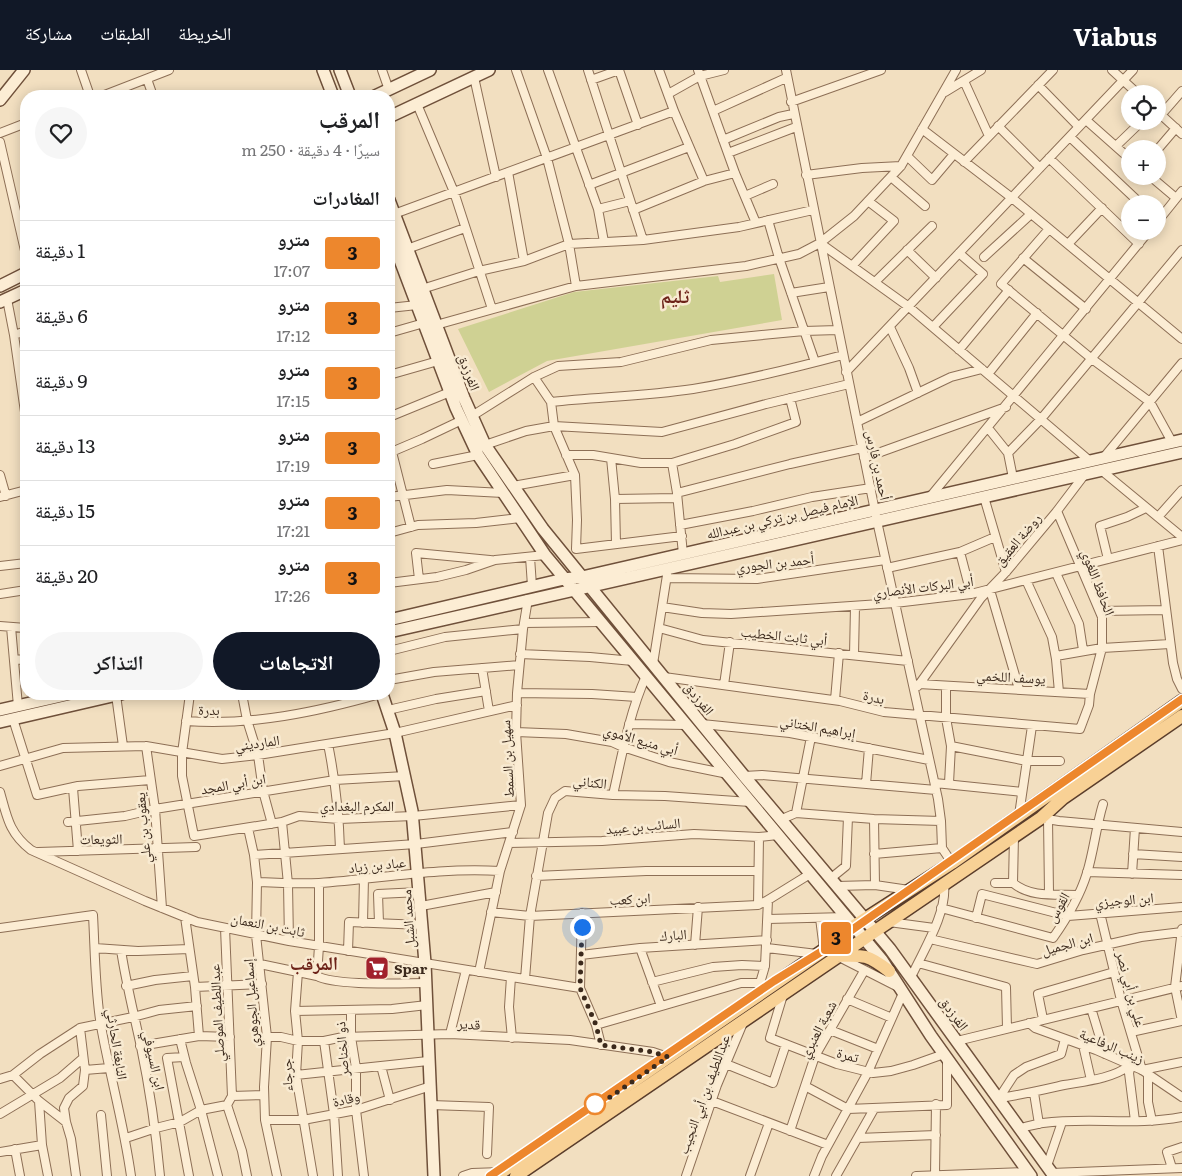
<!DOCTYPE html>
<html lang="ar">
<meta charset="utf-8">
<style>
:root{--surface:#fff;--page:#f6f6f6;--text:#202124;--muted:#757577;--line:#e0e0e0;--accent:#111827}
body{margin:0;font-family:Literata,"Noto Naskh Arabic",serif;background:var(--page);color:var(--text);direction:rtl;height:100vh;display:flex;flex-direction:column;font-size:19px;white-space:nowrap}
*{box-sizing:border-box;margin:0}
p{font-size:16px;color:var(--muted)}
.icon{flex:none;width:28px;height:28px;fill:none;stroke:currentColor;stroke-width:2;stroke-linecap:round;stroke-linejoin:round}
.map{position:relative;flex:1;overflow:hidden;direction:ltr}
.panel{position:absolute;left:20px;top:20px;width:375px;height:610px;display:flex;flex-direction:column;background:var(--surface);border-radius:20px;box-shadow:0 2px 12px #0003;direction:rtl}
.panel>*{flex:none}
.badge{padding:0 10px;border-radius:4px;font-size:18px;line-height:32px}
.buttons{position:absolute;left:1121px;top:15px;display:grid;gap:10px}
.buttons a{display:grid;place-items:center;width:45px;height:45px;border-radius:50%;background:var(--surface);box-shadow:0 2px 12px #0003;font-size:25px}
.you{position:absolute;width:25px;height:25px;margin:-12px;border:4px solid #fff;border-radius:50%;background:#1a73e8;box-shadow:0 0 0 8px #1a73e833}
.map>.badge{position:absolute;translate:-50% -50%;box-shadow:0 0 0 2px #fff}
h2{padding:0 15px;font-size:19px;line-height:45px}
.round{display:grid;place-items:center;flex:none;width:52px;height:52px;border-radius:26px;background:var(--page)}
.head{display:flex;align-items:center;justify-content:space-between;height:85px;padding:0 15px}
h1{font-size:24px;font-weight:800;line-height:38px}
.primary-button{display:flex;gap:10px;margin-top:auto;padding:10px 15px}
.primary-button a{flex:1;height:58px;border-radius:30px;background:var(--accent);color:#fff;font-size:20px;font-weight:800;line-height:58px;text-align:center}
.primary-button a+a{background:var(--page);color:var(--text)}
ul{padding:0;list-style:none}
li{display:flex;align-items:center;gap:15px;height:65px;padding:0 15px;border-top:1px solid var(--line)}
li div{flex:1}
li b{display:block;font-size:19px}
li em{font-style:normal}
li .badge{min-width:55px;font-weight:700;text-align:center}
header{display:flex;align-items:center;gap:30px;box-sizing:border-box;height:70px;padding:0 25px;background:var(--accent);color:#fff}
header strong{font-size:24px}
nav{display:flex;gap:28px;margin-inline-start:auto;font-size:18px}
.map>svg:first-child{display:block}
</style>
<header>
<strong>Viabus</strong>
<nav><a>الخريطة</a><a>الطبقات</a><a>مشاركة</a></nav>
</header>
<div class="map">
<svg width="1182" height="1106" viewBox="0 0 1182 1106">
<rect width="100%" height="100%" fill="#f2dfc0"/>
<path fill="#cfd193" d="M774,204l8,46 -235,41 -58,31 -31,-63 116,-37 144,-16 2,6z"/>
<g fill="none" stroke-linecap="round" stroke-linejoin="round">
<g stroke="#8d6f56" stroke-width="10">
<path id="street" d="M81,0l9,26
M382,0l7,20
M516,0l31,88 22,86 7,42
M548,0l50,139 6,33
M588,0l55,170
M659,0l15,41 30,70
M698,0l37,103 21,50
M786,0l91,451 61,278 3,22 1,27 10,15
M1112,0l26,24
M474,7l22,100
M147,9l6,17
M591,10l28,-10 19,55
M964,11l25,55
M1038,15l41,42
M945,22l36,-22
M668,24l32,-18 24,-6
M102,26l67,-26
M791,32l90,-32
M417,34l37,88 38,117
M713,41l73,-33
M1158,42l24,22
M1161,45l21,-24
M1086,50l44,39
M998,56l42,42
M922,59l90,69 170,141
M0,63l26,-10
M1070,67l71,67
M723,70l56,-23 14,-3
M0,72l26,113
M1116,76l26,-25
M1158,79l18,-21
M728,83l68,-26
M907,86l25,24 22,-26
M1049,88l90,86
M964,92l89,-92
M508,102l16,89
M806,105l56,-7 39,-2
M1150,106l26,22
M891,107l34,29
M589,115l100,-38
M745,126l28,-12
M598,139l32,-8
M633,140l71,-29 31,-8
M394,144l280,-103
M768,150l11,38 36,104
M1158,151l24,-30
M1049,159l-48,55 91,75 58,43 22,40
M820,173l89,64 181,154
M1068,174l34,-36
M407,179l58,-21
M907,180l29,28
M984,187l47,-43
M1023,188l63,51
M852,196l42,-45 -26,-20
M875,212l57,-56
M422,219l57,-18 45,-10 45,-17 74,-4 96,-13 74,-17
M791,223l38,-6
M7,229l7,36 12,84
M389,238l28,-3
M436,255l140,-39 170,-20 53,-12 21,-11 34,-27 47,-50 55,-96
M890,257l19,41 9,25
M933,257l50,-53 -24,-21
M389,263l35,-10
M14,265l12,-4
M959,280l50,-60
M846,302l287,-302
M988,304l49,-61
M389,305l49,-14
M534,307l17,25 3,24 21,49 2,45 -1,29 106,-13
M551,332c47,-5 95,-6 142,-13 50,-8 101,-21 150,-34
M472,346l62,-39 24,-11 63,-4 90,-22 93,-9 34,-1
M389,347l61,-25
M857,352l94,-45 31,-8
M988,358l20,25 5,25
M485,375l41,-14 28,-5 108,6 104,-28 83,-20
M392,382l19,75
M389,383l33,-14 40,-19
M1008,383l33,-34 141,-169
M566,385h27l48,8h31l63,-19 61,-22 -6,-24
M1104,387l78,-94
M611,388l4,41 1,45
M864,388l142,-51
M672,393l5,30 6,61
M433,394l45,-9
M1101,400l81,67
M0,405l6,21
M513,416l62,-11
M677,423l113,-29 72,-16
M0,427l26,-7
M389,427l58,-7 56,3
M930,427l219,-266
M984,427l22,75
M615,429l62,-1
M1057,441l45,106v31l-12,46
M1158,447l24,-27
M680,455l73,-14 59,-14 59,-9
M389,463l29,-8 58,-2 44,-5
M1158,476l15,117 4,16 5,10
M960,482l11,42
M530,487l2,29
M1108,489l-8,-33 27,-9 19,-9
M0,496l26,-3
M887,498l73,-16 35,-15
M1056,503l23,51 4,26
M667,508l90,1 128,-19
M419,509l-3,-26 74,7
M1026,510l26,57 4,22 3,33
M389,513l48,-6 29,-7 29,-10 50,-5
M990,520l29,99
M0,524l26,-4
M662,537l40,6 29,1 164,-11 76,-9 211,-54
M1100,541l66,-1
M524,553l77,-1
M0,556l26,2
M11,557l7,79
M659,558l44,12 205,21
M389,581l56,-14 78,-8
M520,584l70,3 43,4
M854,585l1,-49
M1056,586l46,-8 68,-4
M14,589l12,1
M653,594l14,-89
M482,598l7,43
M664,607l176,24 44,11 196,17 9,-24 1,-11 -171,-10
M389,610l45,-8 85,-7
M724,615l6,-43
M918,616l63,-88 25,-26 51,-61 28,-37
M946,616v32l5,28 -2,37
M517,623l75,1 45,3
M190,624l-8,59v23l12,60 88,-14 17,-6 40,3 74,-3 108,-11
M242,624l5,26 11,35 5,36 9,33
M116,625l7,51
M835,630l4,-47
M388,640l48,-11 50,-8
M13,649l24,76 41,-9 72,-6
M186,651c65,5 131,-9 194,-27
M629,654l57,1
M702,654l88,9 139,27
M516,662l50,2 46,8 11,5 46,15 59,12
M328,674c7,35 11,69 12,105
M146,676l9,63 7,99
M951,676l76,15h33
M0,696l63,-18 83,-2 76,13 36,-4 137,-22 122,-28
M744,706l18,-1 174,15
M935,713l87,9
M866,714l3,-36
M73,718l5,63
M0,722c7,25 9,41 31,58l114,51 52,21 92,19 291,47
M613,725c9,-40 16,-81 33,-119
M796,743l15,-76
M1019,745l13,-89
M1041,748l18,3 123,11
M782,749l14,-6 78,6 67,2
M874,749l1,66
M1048,749l1,74
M68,752l57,-6 30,-7 180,-29 70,-4
M282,752l6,62 1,57
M248,758l6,27 3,27 -1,53 11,102 -3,50 1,33 12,56
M509,773l93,-2 92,-7 65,3 19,-2
M38,782l158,-5
M874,784l68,-6
M1133,784l49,3
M254,785l162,-11 97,-12
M1087,802l95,3
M1132,804l3,-46
M536,806l110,-5h111
M830,809l16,-13 2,-49
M257,812c21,1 41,2 62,1 60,-4 120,-16 181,-12
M995,813h18l1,-47
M1013,813c18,15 43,11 65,12
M837,816l38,-1 34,5
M758,835l1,-68
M421,836l75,-14
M941,838l112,30c14,-20 27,-42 34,-65 7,-23 9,-46 16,-69
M491,842l39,4 228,-11 10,-5 42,-26
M582,843l-2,75 16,37 5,20
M1100,843l21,87 21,70 40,-8
M185,847l10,70 4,49
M820,848l4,32
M976,848l6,-24 86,22 114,-9
M768,849l78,-2
M889,852l45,6
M363,853l1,-45
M379,853l-1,-29 42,-2
M0,858l93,-13c2,37 2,75 8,111 9,50 23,99 30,150
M225,858l7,168
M1182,859l-7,58 7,34
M930,869l107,25 46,-14 58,-13 41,-5
M695,875l3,-38
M95,878l43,3 51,-2
M640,878l21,58
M767,878l50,6
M121,880c5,33 13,64 20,97 9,43 15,86 19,129
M348,881l1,-29 74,3
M581,885l59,-7 127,-8
M839,887l59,30
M918,893c11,-22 29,-54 26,-79
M260,894l57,12c18,10 85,7 109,7
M298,902l-3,39 3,30 -2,34 17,101
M479,902l21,-101 21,-66 -5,-73 1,-39 6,-64 5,-30
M317,906l2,-30v-63
M511,907l-2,30 3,31
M911,907l7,-14 88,24 1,41
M525,909l5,-63 18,-103 7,-15 10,-7 48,4 52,1 85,6
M652,912l61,-15 29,-2 23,1
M126,916l29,-6 38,-4
M195,917l67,-3
M761,917l-1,-4 5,-17 3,-66
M783,925l-13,43 67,26 36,9 18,-2 22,-6 31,-11
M847,929l45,19
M1091,938l14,46
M351,940v27l5,31v42l8,66
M295,941l97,-2 35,-4
M1043,949l-5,-25 76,-22
M1029,953l6,5 61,22 46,20 40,27
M596,955l145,-42h19
M830,960l48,19
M1131,962l51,-11
M450,964l16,-64
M267,967h14l17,4h26l19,-4 107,-3 120,6 83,12 15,5
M180,969l6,24 15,47 17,66
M324,971l10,73 4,62
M957,971l225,-55
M1083,975l8,35
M140,976l59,-10 31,1
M184,987l-17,1 22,118
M726,994l47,19 13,-39
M1131,995l-2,8 6,48
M381,996l9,34
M85,1000l24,-2
M1148,1004v28l4,19
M13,1005l26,26 27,21
M296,1005l132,-14
M0,1009l13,-4 27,-21 40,-26 53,-11 26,-7 38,-4
M805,1016l43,23 99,-4v-45
M1034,1023l5,31
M999,1028c22,-3 43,-8 65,-13 23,-4 47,-6 67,-20
M999,1028l15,-23 12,-8 35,-13 4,-15
M39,1031l3,44 6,31
M712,1031l116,44
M227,1035l15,46 5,25
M431,1035l58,2 -2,47
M0,1044l60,-36 22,-19
M101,1045l6,61
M265,1050h38l53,-10 75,-24
M1020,1058c7,-1 15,-4 23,-5 46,-6 93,3 139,-6
M790,1061l25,-75 49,-85
M126,1068l30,-10 24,-6 21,-12 26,-5 5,-9 32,-1
M858,1068l78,-3
M15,1079l5,27
M0,1082l42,-7
M1047,1096l15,-44
M1172,1098l-5,-16 15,-5
M1051,1103l131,-5
M935,1105l1,-71
M76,1106l-5,-37 -5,-17 -2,-14 5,-10 14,-12 2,-16 -5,-42
M463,1106l9,-3 29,-1
M686,1106l31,-91 26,-62
M750,1106l19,-53
M814,1106l8,-20 46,-84 35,-79
M836,1106l38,-67
M916,1106l112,-4"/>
</g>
<g stroke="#6f503a" stroke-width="14">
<path id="secondary" d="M323,0l10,26
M340,0l10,26
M375,26l55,-26
M0,30l24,-30
M389,47l100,-47
M389,130l75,198 21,47 58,84 201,247 146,173 164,227
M389,161l67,177 22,47 67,100 337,405 49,76 100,140
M0,216l26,-13
M0,232l26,-12
M389,550l175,-41 18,-2 600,-137
M389,562l793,-180
M382,624l13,39 17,78 13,152 9,213
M0,640l70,-16
M0,652l121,-28"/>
</g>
<g stroke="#5a3d2b" stroke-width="15">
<path id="primary" d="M837,886c27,-1 30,-2 52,15
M496,1106l328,-226 30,-24 98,-63 230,-162
M516,1106l525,-358 22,-20 119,-82"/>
</g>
<use href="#street" stroke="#fcedd4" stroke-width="8"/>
<use href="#secondary" stroke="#fcedd4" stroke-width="11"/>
<use href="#primary" stroke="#f8d195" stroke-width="12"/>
</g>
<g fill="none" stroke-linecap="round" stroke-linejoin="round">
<g stroke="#fff" stroke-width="11">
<path id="line" d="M490,1106l284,-195 50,-31 11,-11 11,-5 336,-235"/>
</g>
<use href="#line" stroke="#ed872d" stroke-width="8"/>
<path stroke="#3b291c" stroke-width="5" stroke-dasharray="0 9" d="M582,857l-2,61 16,37 5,20 52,7 15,5 -65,45 -8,2"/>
</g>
<defs>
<g id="supermarket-square" transform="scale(1.25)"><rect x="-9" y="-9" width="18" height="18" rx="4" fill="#a1212c" stroke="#f8ead1"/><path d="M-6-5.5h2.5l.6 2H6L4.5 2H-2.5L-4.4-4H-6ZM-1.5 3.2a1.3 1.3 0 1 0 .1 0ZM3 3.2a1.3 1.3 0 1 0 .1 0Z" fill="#fff"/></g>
</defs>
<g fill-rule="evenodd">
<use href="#supermarket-square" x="377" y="898"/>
</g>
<circle fill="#fff" stroke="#ed872d" stroke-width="2.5" cx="595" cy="1034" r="10"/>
<g text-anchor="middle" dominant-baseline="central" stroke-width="5" stroke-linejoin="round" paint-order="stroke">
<g font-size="14" fill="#3b291c" stroke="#f8ead1">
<text transform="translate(470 302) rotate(69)">الفرزدق</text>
<text transform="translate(879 395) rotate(78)">أحمد بن فارس</text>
<text transform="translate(782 446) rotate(-13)">الإمام فيصل بن تركي بن عبدالله</text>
<text transform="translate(1017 469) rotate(-50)">روضة العقيق</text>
<text transform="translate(775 492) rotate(-6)">أحمد بن الجوري</text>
<text transform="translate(1099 512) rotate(69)">الحافظ اللغوي</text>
<text transform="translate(923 516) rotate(-7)">أبي البركات الأنصاري</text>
<text transform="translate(784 565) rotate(6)">أبي ثابت الخطيب</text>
<text transform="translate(1011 606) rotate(3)">يوسف اللخمي</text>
<text transform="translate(874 626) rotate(13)">بدرة</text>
<text transform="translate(700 628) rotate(51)">الفرزدق</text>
<text transform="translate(209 639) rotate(1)">بدرة</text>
<text transform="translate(818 656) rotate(10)">إبراهيم الختاني</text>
<text transform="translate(641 669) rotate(16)">أبي منيع الأموي</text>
<text transform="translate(257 672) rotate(-8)">المارديني</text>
<text transform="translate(506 689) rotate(-93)">سهيل بن السمط</text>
<text transform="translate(590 711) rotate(6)">الكناني</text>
<text transform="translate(233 713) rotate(-10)">ابن أبي المجد</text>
<text x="357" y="735">المكرم البغدادي</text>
<text transform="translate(643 755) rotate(-5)">السائب بن عبيد</text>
<text transform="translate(142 758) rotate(-95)">يعقوب بن علي</text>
<text transform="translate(101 768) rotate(-1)">الثويعات</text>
<text transform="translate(377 794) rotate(-6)">عباد بن زياد</text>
<text transform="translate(630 828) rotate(-3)">ابن كعب</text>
<text transform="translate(1124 829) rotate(-5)">ابن الوجيزي</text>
<text transform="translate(1057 837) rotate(-61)">القوس</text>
<text transform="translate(407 849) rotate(-94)">محمد الشبل</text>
<text transform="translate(268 854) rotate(11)">ثابت بن النعمان</text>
<text transform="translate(673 864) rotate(-4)">البارك</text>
<text transform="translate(1067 873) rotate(-15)">ابن الجميل</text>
<text transform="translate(1132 919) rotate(75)">علي بن أبي نصر</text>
<text transform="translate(250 933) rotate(-94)">إسماعيل الجوهري</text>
<text transform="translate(216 943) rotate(-93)">عبداللطيف الموصلي</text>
<text transform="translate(955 943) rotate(54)">الفرزدق</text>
<text transform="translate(469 953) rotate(4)">قدير</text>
<text transform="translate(817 959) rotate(-62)">شعبة العنبري</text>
<text transform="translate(118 974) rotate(81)">النابغة الحارثي</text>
<text transform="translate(1112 975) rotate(23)">زينب الرفاعية</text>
<text transform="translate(341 979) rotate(-94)">ذو الخناصر</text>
<text transform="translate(848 984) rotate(15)">تمرة</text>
<text transform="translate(155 990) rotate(78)">ابن السيوفي</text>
<text transform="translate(286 1005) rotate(-92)">جرجاء</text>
<text transform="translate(703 1024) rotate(-70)">عبداللطيف بن أبي النجيب</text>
<text transform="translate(346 1028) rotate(-13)">وقادة</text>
</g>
<g font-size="14" font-weight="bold" fill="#3b291c" stroke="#f8ead1" text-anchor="start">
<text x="394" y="898">Spar</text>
</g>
<g font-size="19" font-weight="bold" fill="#6c2218" stroke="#f8ead1">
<text x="675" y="225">ثليم</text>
<text x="314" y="892">المرقب</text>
</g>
</g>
</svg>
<div class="buttons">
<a><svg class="icon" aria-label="locate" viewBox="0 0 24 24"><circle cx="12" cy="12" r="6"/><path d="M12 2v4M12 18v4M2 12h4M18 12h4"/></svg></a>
<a>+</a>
<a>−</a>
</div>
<div class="you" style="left:582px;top:857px"></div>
<b class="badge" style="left:836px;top:868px;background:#ed872d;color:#111">3</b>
<section class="panel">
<div class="head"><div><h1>المرقب</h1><p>سيرًا · 4 دقيقة · 250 m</p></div><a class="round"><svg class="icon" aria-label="heart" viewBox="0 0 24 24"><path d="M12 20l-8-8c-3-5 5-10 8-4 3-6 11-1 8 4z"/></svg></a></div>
<h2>المغادرات</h2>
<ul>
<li><span class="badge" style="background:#ed872d;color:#111">3</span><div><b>مترو</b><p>17:07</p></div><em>1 دقيقة</em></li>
<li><span class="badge" style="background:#ed872d;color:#111">3</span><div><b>مترو</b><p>17:12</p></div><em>6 دقيقة</em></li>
<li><span class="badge" style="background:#ed872d;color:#111">3</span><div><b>مترو</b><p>17:15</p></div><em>9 دقيقة</em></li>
<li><span class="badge" style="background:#ed872d;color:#111">3</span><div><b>مترو</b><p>17:19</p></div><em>13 دقيقة</em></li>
<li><span class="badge" style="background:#ed872d;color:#111">3</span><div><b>مترو</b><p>17:21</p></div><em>15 دقيقة</em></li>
<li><span class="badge" style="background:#ed872d;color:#111">3</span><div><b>مترو</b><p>17:26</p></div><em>20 دقيقة</em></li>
</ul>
<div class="primary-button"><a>الاتجاهات</a><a>التذاكر</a></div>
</section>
</div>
